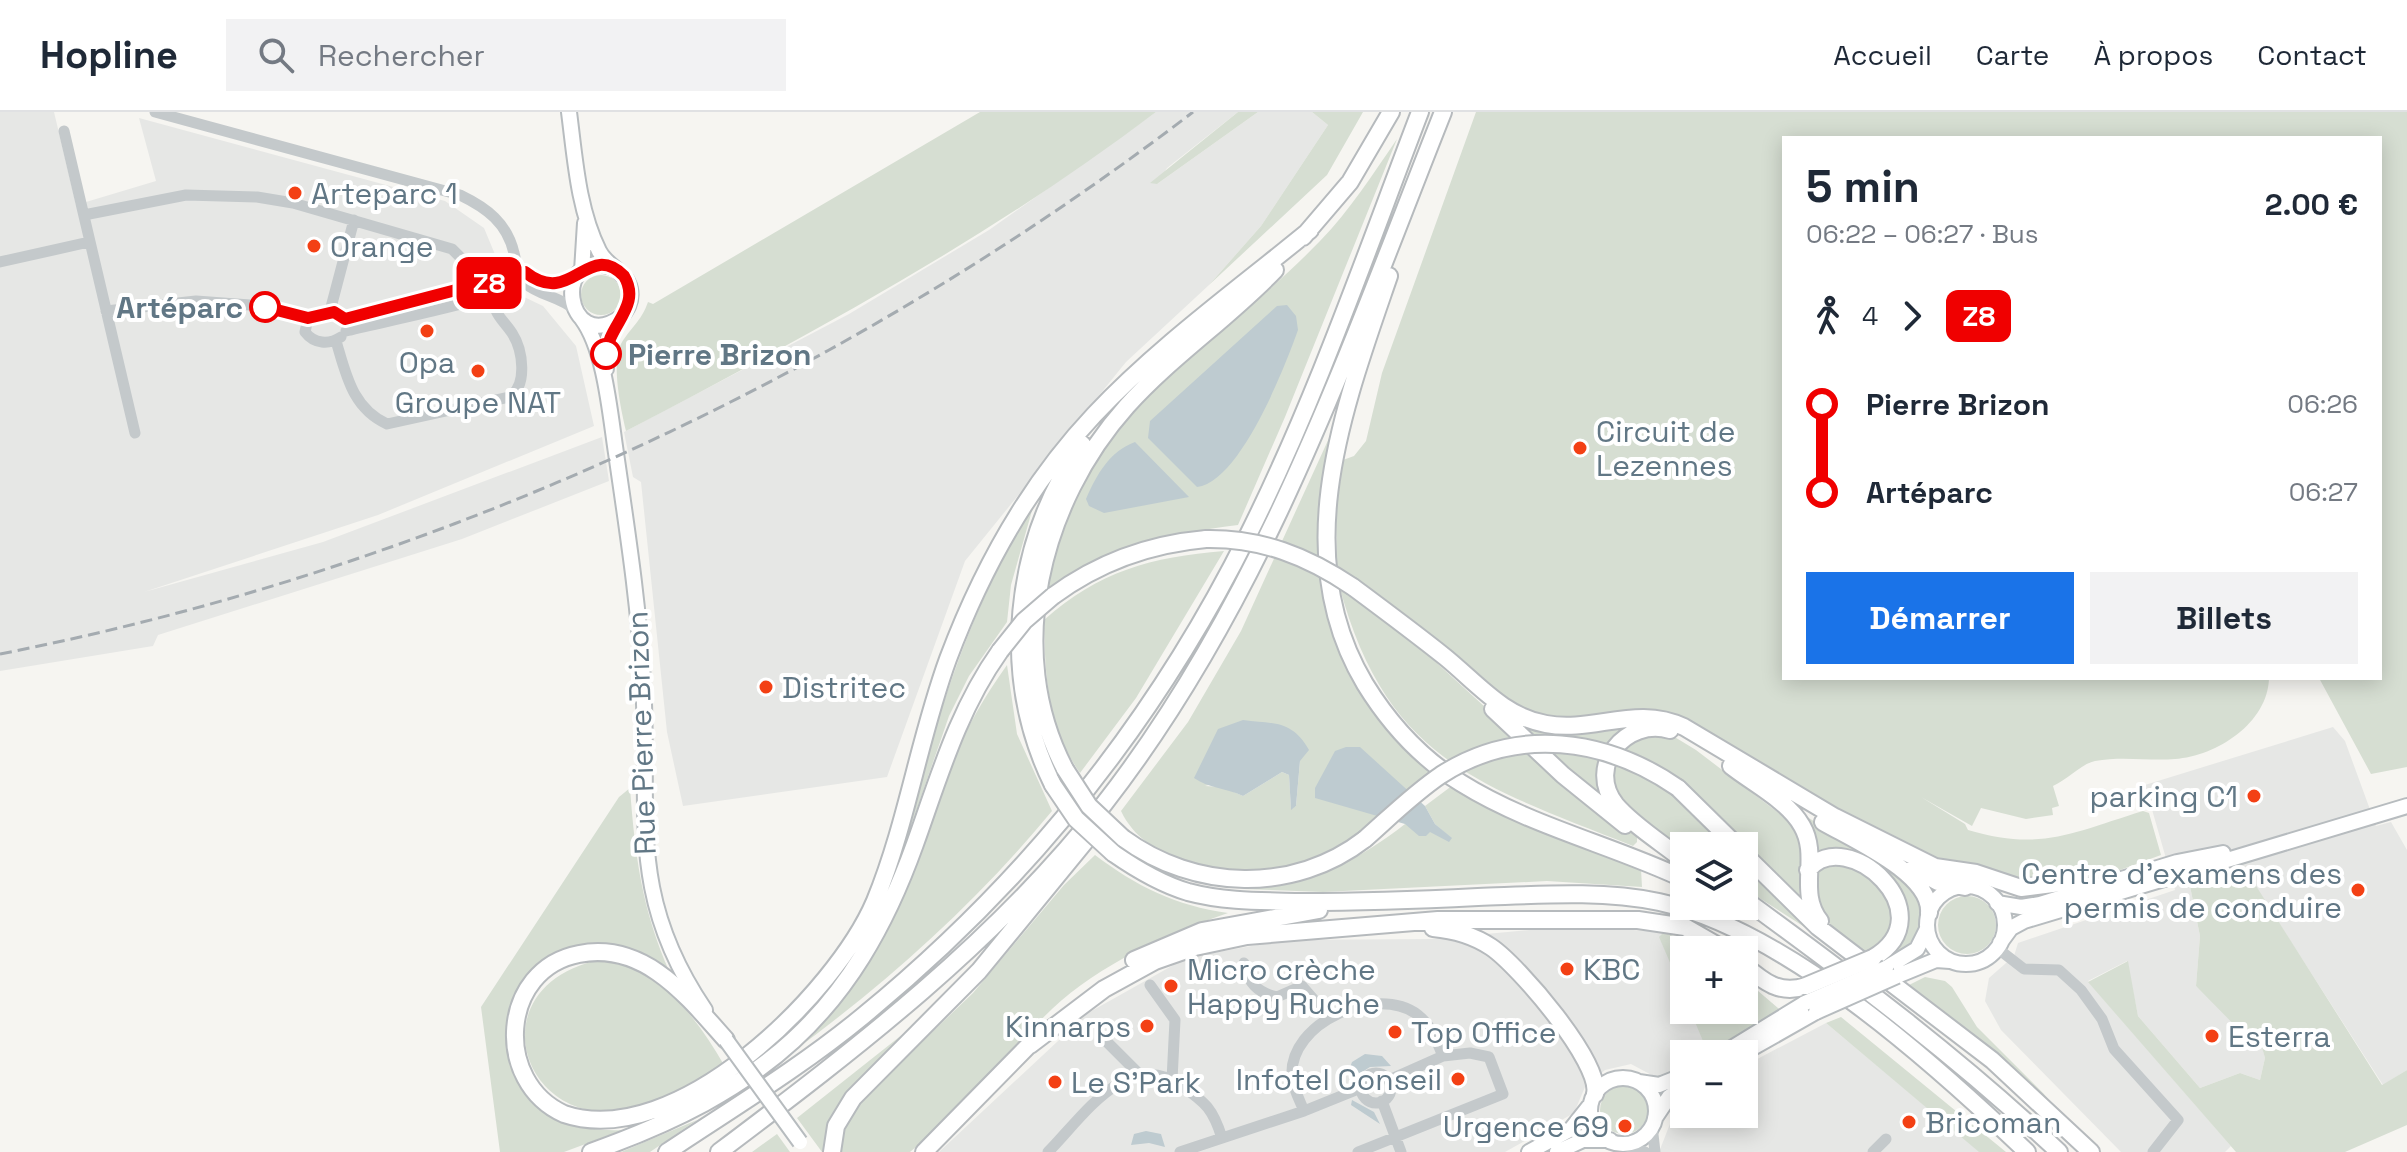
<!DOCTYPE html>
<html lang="fr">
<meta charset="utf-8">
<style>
:root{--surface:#fff;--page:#f2f2f3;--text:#1f2937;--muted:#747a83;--line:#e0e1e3;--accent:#1a73e8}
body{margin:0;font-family:"Space Grotesk",sans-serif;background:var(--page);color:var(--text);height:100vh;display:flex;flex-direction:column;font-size:30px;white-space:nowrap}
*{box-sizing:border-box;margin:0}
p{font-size:26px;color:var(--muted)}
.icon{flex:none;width:44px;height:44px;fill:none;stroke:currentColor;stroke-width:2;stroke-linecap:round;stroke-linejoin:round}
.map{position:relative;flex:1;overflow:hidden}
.side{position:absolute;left:1782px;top:24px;width:600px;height:544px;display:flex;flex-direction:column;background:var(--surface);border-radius:0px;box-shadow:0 4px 20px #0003}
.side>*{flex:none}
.badge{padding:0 16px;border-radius:12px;font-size:28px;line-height:52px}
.fabs{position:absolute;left:1670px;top:720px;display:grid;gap:16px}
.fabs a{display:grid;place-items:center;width:88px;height:88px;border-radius:0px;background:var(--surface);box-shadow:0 4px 20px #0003;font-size:40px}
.map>.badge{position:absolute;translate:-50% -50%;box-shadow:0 0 0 4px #fff}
.legs{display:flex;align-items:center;gap:12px;height:88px;padding:0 24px;font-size:26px}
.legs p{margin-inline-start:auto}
.overview{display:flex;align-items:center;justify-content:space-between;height:136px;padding:0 24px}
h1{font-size:44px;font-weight:700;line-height:60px}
.button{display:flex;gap:16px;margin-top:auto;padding:16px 24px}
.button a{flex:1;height:92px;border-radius:0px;background:var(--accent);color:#fff;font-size:32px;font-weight:700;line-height:92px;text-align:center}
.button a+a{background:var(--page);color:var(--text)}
ul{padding:0 24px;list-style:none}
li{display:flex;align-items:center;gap:28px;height:88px;font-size:30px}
li i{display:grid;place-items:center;width:12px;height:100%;margin:0 10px;background:currentColor}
li i::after{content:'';width:20px;height:20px;margin:-10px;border:6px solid;border-radius:50%;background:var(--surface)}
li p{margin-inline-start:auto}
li:first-child i{background:linear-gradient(#0000 50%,currentColor 0)}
li:last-child i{background:linear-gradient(currentColor 50%,#0000 0)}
header{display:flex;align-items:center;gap:48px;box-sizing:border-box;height:112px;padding:0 40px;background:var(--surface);border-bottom:2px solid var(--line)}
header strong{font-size:38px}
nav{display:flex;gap:44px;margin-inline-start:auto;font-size:28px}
.search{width:560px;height:72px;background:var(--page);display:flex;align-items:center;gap:20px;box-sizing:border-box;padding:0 28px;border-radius:0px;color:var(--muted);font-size:30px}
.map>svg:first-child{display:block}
</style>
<header>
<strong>Hopline</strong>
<div class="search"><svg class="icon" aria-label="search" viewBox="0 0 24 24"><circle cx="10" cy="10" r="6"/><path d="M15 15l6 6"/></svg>Rechercher</div>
<nav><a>Accueil</a><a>Carte</a><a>À propos</a><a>Contact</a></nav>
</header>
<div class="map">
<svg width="2407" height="1040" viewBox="0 0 2407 1040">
<rect width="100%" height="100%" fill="#f6f5f1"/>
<path fill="#e6e7e5" d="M0,0h54l22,93 80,-24 -17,-63 306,83 39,27 20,48 20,21 19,9 33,40 18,80 -216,89 -234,77 179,-50 279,-105 7,44 -147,58 -304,96 -5,11 -153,25z
M1156,0h82l-71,56 -10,16 101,-72h54l16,13 -67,101 -52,59 -83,77 -161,199 -78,216 -204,29 -16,-74 -26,-250 -8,-5 -9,-45 225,-118 140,-84z
M2333,615l12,14 31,85 15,-4 16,28v220l-24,15 -138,-215 -55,16 10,50 -4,50 65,57 4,15 -5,22 -20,-7 -40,15 -62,-72 -11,-55 -39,20 143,165 -6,6h-104l-120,-122 -16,-29 4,-23 25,-22 4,-13 157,-53 -30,-105z
M1571,814l93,6 40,18h-20v60h60v-31l35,30 -72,45h-23v12l-25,13 -28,-15 -26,6 -20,17 -11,26 -69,39h-566l149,-139 98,-55 98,-18 149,-1z
M1826,911l154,129h-321l18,-46 7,-5v13h60v-48z"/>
<path fill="#d6ded2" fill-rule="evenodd" d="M980,0h176c-166,126 -347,223 -530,319 -5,-21 -15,-67 -5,-87 9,-16 20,-22 27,-42l5,2z
M1238,0h20l-101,72 -7,-1z
M1312,0h51l-36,63 -118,110 52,-59 67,-101z
M1476,0h931v655l-36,7 -52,-96h61v-540h-596v540h485c-1,45 -52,78 -94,81 -27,2 -53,-3 -80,2 -14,3 -28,19 -42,25l6,20 -7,2 1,7 -27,4 -45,-11 -9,18 -51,-29 44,27 3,6c73,22 106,2 175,-19l6,2 12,42 -71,26 -52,3 -82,-16 -73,-32 -209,-121 -40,-5 -52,8h-35l-33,-13 -177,-140 -1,-52 7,-53 11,-4 12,-15 16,-68z
M1397,27l-112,278 -47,108c-75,9 -128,23 -191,65 33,-180 158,-230 273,-349 30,-31 53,-67 77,-102z
M581 183a20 20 0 1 1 40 0a20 20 0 1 1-40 0Z
M1330,324c-29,143 -6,240 104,340 -75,58 -151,130 -253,85 -26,-12 -47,-23 -60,-50l67,-89 53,-91zM1300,649l-4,45 -5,3 -2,-34 -7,-3 -39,24 -20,-9 -18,-1z
M1033,395l-22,78 -4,37 -38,54 -20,40 -55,159c35,-127 67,-256 139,-368z
M1224,439l-88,147 -56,75c-33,-47 -35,-97 -36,-153 55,-49 107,-63 180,-69z
M1339,473l77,59 163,149 58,44v5l-4,4c-153,-61 -247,-85 -294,-261z
M1007,553l10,69 35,77c-76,92 -164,171 -261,242 54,-56 87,-100 119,-171 15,-33 24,-70 36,-104 15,-41 36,-78 61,-113z
M1513,605l131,3 -29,17 -10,65 -42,-33z
M1668,621l28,17 97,74 9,21 -3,53c-45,-31 -74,-81 -117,-115l46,63h-44v5c-26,-19 -81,-47 -71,-86 2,-9 11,-19 17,-26z
M1453,673l70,38 118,46 1,18 -95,-6 -224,11 -79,-3c64,-4 111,-26 161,-65l46,14 -16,-14 -10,-18z
M630,676c5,68 12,122 40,185 -162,-119 -244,166 -47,157l-59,22h-64l-19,-145 138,-210z
M1801,701l115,73c8,43 7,55 -34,74 69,-37 -11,-137 -67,-104z
M1095,743c41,31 81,51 133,58 -61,21 -128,51 -176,96 -48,46 -89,100 -142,143h-71l-3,-6 10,-27 15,-19 112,-107 91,-108z
M1844,749l34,23 19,31 -15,30 -18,9 -29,-24 -15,-19 -5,-8 1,-33z
M1744,751l73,72 -73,-47z
M2246,758l136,215 25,-15v55l-62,27h-109l-148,-170 40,-21 10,55 62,72 40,-15 20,7 5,-22 -4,-14 -6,2 -59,-60 4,-50 -10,-50z
M1938 813a29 29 0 1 1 58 0a29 29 0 1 1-58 0Z
M1664,820l40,18h-20v45l-25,-58z
M603,847c59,13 92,56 121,106 -26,18 -56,37 -87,44 -117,28 -164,-125 -34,-150z
M981,849l-143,144 -16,47 -25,-34 106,-84z
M1925,865l20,4 7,6 25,40 66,66 7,8 -2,4 -143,-118z
M1744,867l35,30 -71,44 -18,-43h54z
M1841,905l165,135h-27l-153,-129z
M1600 998a24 24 0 1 1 48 0a24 24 0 1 1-48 0Z
M697,1008l-47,32h-29z
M777,1022l13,18h-38z"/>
<path fill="#becbd0" d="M1287,193l9,11 2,14c-13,37 -58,152 -101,157l-49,-49 2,-17 127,-115z
M1135,330l54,55 -85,16 -15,-7 -3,-7c11,-25 23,-47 49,-57z
M1243,608c31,4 49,0 66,30l-9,11 -4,45 -5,4 -2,-35 -7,-3 -39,24c-17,-8 -35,-8 -49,-18l24,-49z
M1346,635h14l65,59 10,18 17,14 -3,4 -19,-10 -4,4h-7l-14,-12 -90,-26v-10l20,-37z
M1365,942l17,2 9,10 -21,1 -19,12 -3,-6 4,-11z
M1352,988l22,12 6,12 -29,-19z
M1146,1019l15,3 4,13 -16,-4 -18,2 3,-11z"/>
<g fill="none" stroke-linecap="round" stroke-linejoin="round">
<g stroke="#b7bcbf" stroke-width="18">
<path id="major" d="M569,0c6,46 9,97 30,139 8,16 27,20 31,38 4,19 -12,28 -19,43 -6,11 -5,25 -5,37
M614,156c-64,-24 -49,89 7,49
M582,159l3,-48
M582,207c23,31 28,95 34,134 11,76 23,152 27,229 8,130 -18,210 62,328
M1927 813a39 39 0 1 1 78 0a39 39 0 1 1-78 0Z
M1997,791l24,4 19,-3 137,-42 46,-9
M2000,831l11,-15 13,-7 383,-115
M1886,856l31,-19 10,-20
M1897,864l39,-16 14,1
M1749,938l67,-38
M1722,942l83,-51
M1590 999a33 33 0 1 1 66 0a33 33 0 1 1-66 0Z
M1639,970l20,3 25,-10
M1655,1006l14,-21 15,-11
M1529,1040l42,-23 19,-24
M1557,1040l26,-12h27"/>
</g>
<g stroke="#b6babd" stroke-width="20">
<path id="highway" d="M1303,125l47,-55 41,-70
M1389,164c-45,131 -102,278 -24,408 24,39 57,75 96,99 69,43 151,62 223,96
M1353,475c31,23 62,46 92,70 32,26 59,60 101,67 48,9 90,-20 138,3l151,90 100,50 41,6 45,15 47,-6 24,6
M1053,484c46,-34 96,-52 153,-57
M1493,597l70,66 62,50
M1670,618c-44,-13 -85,36 -54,75 18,21 46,38 67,55
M1731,654c23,18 57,35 71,60 18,31 -5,66 18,95
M1065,657c-62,-118 -24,-267 62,-363 45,-50 101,-87 148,-136
M1053,673c-54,-109 -40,-241 29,-341
M1678,676l59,58
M1823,710c31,18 109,52 106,91
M1123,726c72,53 171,56 242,1
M1113,741c23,16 48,31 75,39 37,10 76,9 114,10 59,0 117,-2 176,-5 60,-2 122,-7 181,5 126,27 276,162 368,250
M1744,742l74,73 174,133 99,92
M1913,756l25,14 27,5
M1808,758c38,-47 140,44 65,88
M1744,787c110,80 216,160 315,253
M1433,816c22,2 40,7 58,19 27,18 111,116 104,147
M1134,848l68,-29 117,-21
M1744,853c20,17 36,30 62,21
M726,928c-39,-44 -82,-99 -147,-86 -79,15 -86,128 -15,160 112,38 272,-121 311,-213 32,-78 44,-163 73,-242 33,-88 81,-175 146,-244 65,-69 143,-125 216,-185
M1030,933l74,-56 51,-28 40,-14 52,-11 191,-16h200l47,7 40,23
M591,1040c169,-60 262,-135 324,-308 24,-67 43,-134 85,-193
M667,1040c66,-44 134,-85 196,-136 161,-132 292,-294 385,-481 68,-136 118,-282 172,-423
M719,1040c138,-104 278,-211 385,-348 160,-205 244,-453 339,-692
M832,1040l4,-26 17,-28 126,-127 109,-133
M924,1040l111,-113"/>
</g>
<path stroke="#c4c9cb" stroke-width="11" d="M155,0l305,83c27,13 47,28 54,58 3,11 3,22 11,30 14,13 35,13 50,27
M64,19l71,302
M84,103l102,-20 71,2 36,6 159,46 9,9 10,42
M0,150l89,-20
M526,162l21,9 28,-4
M106,199l90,-10 54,4 58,13 26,-6 11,7 179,-46
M330,199l24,-91
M308,206l-3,14c9,12 24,13 36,5
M346,219c35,-9 166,-34 186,-53
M336,229c10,33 16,67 51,83l122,-27c19,-11 14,-47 3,-64 -10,-15 -19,-18 -18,-38
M1997,836l27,21 35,1 22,20 21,29 12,30 64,71 -25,32
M1244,851c4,19 13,30 33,34l25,-11 27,31
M1150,873l25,35 -3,60
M1101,924l37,37
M1361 976a15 15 0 1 1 30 0a15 15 0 1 1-30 0Z
M1389,968l54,-24
M1382,989l19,51
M1652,1014l3,26
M1618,1031l27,9
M1048,1040c35,-35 79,-105 134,-66 24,17 31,23 40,52
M1180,1040l124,-41
M1358,1040l145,-58 -14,-37 -19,-4 -27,3c-7,-16 -11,-30 -25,-41 -41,-31 -130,7 -126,62 1,11 8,24 12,34l57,-23
M1873,1040l13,-13"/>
<use href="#major" stroke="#fff" stroke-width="14"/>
<use href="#highway" stroke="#fff" stroke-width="16"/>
<path stroke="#a4abb0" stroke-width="3" stroke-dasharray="12 6" stroke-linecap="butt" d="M0,542c433,-85 844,-275 1193,-542"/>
<g stroke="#b7bcbf" stroke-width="18" stroke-linecap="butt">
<path id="major-bridge" d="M1805,891l81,-35
M1816,900l81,-36
M726,928l74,102"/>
</g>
<g stroke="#b6babd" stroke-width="20" stroke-linecap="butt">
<path id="highway-bridge" d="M1206,427c55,-1 101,17 147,48
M1000,539l24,-30 29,-25
M1065,657l24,37 34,32
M1053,673l23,34 37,34
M1365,727c25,-22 48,-45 76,-64 76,-49 165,-37 237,13
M1806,874l67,-28"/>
</g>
<use href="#major-bridge" stroke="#fff" stroke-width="14"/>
<use href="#highway-bridge" stroke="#fff" stroke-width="16"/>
</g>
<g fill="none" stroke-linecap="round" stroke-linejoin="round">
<g stroke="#fff" stroke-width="18">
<path id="line-1" d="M265,195l43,11 26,-6 11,7 180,-47c47,37 62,-33 99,4 18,30 -15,48 -18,78"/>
</g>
<use href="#line-1" stroke="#f00000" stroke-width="12"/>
</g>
<g fill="#f34014" stroke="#fff" stroke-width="3">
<circle cx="295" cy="81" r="8"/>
<circle cx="314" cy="134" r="8"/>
<circle cx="427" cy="219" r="8"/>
<circle cx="478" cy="259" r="8"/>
<circle cx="1580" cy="336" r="8"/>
<circle cx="766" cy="575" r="8"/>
<circle cx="2254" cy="684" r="8"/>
<circle cx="2358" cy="778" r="8"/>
<circle cx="1567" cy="857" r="8"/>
<circle cx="1171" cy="874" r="8"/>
<circle cx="1147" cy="914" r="8"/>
<circle cx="1395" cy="920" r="8"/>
<circle cx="2212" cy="924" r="8"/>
<circle cx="1458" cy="967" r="8"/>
<circle cx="1055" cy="970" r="8"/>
<circle cx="1909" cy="1010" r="8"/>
<circle cx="1625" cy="1014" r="8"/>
</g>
<g fill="#fff" stroke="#f00000" stroke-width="4">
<circle cx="265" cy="195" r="14"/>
<circle cx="606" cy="242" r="14"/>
</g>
<g text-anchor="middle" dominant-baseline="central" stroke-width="8" stroke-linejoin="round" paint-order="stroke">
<g font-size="30" fill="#617785" stroke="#fff" text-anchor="start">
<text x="311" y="81">Arteparc 1</text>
<text x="330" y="134">Orange</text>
<text x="427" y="250" text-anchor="middle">Opa</text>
<text x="478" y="290" text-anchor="middle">Groupe NAT</text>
<text x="1596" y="319">Circuit de<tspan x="1596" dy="34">Lezennes</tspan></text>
<text x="782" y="575">Distritec</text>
<text x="2238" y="684" text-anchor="end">parking C1</text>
<text x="2342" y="761" text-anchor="end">Centre d’examens des<tspan x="2342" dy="34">permis de conduire</tspan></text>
<text x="1187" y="857">Micro crèche<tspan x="1187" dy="34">Happy Ruche</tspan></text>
<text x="1583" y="857">KBC</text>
<text x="1131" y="914" text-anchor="end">Kinnarps</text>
<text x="1411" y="920">Top Office</text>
<text x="2228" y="924">Esterra</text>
<text x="1442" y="967" text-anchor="end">Infotel Conseil</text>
<text x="1071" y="970">Le S'Park</text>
<text x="1925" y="1010">Bricoman</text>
<text x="1609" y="1014" text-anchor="end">Urgence 69</text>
</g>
<g font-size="30" font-weight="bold" fill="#617785" stroke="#fff" text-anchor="end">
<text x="243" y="195">Artéparc</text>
<text x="628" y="242" text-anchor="start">Pierre Brizon</text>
</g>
<g font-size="30" fill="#617785" stroke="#fff">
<text transform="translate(641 621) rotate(-92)">Rue Pierre Brizon</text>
</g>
</g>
</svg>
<div class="fabs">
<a><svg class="icon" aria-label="layers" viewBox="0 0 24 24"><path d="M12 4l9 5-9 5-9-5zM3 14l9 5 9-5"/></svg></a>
<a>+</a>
<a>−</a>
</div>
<b class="badge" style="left:489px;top:171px;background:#f00000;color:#fff">Z8</b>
<section class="side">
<div class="overview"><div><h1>5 min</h1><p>06:22 – 06:27 · Bus</p></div><b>2.00 €</b></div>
<div class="legs"><svg class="icon" aria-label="walk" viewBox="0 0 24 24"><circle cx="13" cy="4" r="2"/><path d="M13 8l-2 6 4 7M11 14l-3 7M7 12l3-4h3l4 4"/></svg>4<svg class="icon" aria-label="forward" viewBox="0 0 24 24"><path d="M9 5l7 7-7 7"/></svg><b class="badge" style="background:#f00000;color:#fff">Z8</b></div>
<ul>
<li><i style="color:#f00000"></i><b>Pierre Brizon</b><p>06:26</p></li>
<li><i style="color:#f00000"></i><b>Artéparc</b><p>06:27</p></li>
</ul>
<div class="button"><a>Démarrer</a><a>Billets</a></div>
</section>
</div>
